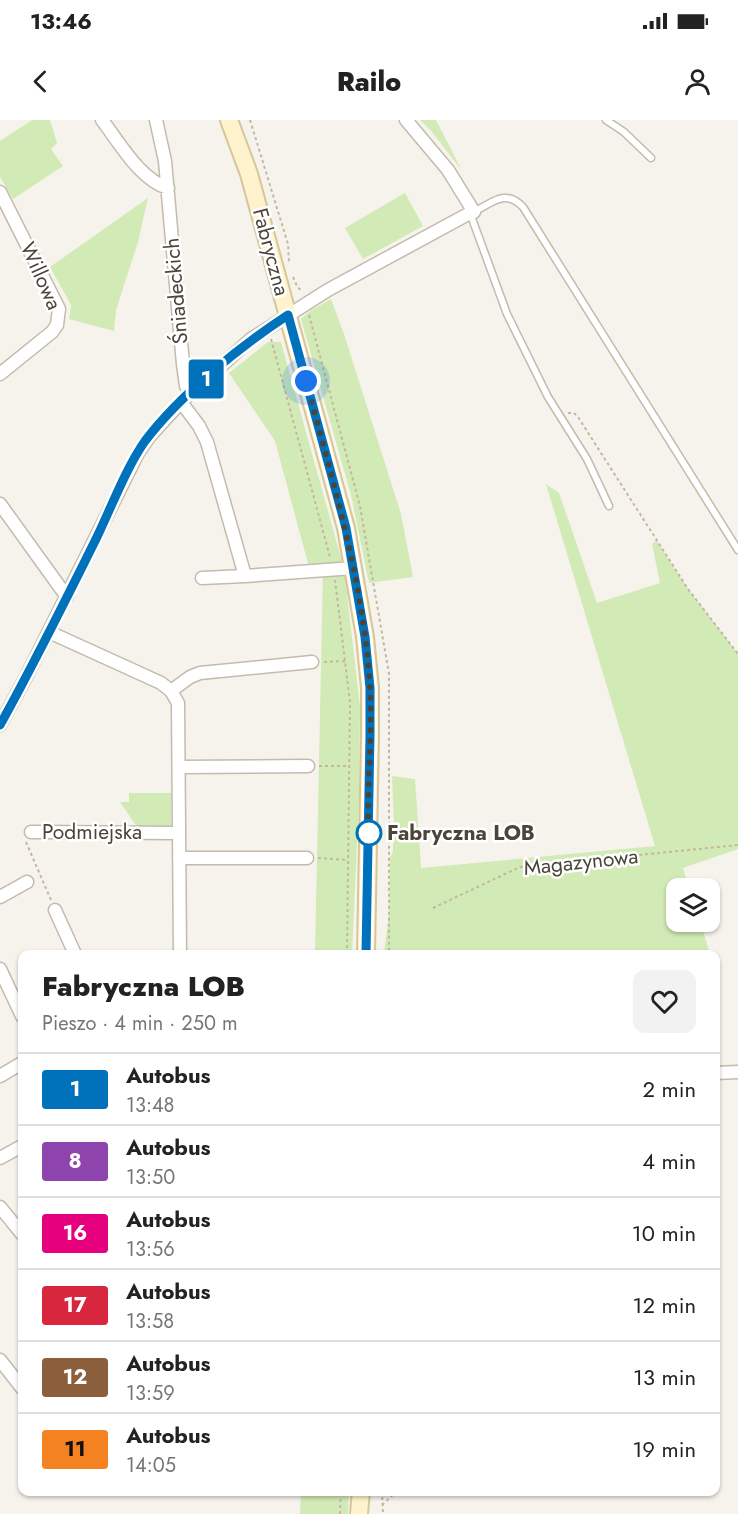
<!DOCTYPE html>
<html lang="pl">
<meta charset="utf-8">
<style>
:root{--surface:#fff;--page:#f2f2f2;--text:#222;--muted:#767676;--line:#e0e0e0}
body{margin:0;font-family:Jost,sans-serif;background:var(--page);color:var(--text);height:100vh;display:flex;flex-direction:column;font-size:22px;white-space:nowrap}
*{box-sizing:border-box;margin:0}
p{font-size:20px;color:var(--muted)}
.icon{flex:none;width:33px;height:33px;fill:none;stroke:currentColor;stroke-width:2;stroke-linecap:round;stroke-linejoin:round}
.map{position:relative;flex:1;overflow:hidden}
.side{position:absolute;left:18px;top:830px;width:702px;height:546px;display:flex;flex-direction:column;background:var(--surface);border-radius:12px;box-shadow:0 2px 4px #0004}
.side>*{flex:none}
.badge{padding:0 12px;border-radius:4px;font-size:21px;line-height:39px}
.tools{position:absolute;left:666px;top:758px;display:grid;gap:12px}
.tools a{display:grid;place-items:center;width:54px;height:54px;border-radius:12px;background:var(--surface);box-shadow:0 2px 4px #0004;font-size:30px}
.you{position:absolute;width:30px;height:30px;margin:-15px;border:4px solid #fff;border-radius:50%;background:#1a73e8;box-shadow:0 0 0 9px #1a73e833}
.map>.badge{position:absolute;translate:-50% -50%;box-shadow:0 0 0 3px #fff}
.round{display:grid;place-items:center;flex:none;width:63px;height:63px;border-radius:12px;background:var(--page)}
.overview{display:flex;align-items:center;justify-content:space-between;height:102px;padding:0 24px}
h1{font-size:28px;font-weight:800;line-height:45px}
ul{padding:0;list-style:none}
li{display:flex;align-items:center;gap:18px;height:72px;padding:0 24px;border-top:2px solid var(--line)}
li div{flex:1}
li b{display:block;font-size:22px}
li em{font-style:normal}
li .badge{min-width:66px;font-weight:700;text-align:center}
.status{display:flex;justify-content:space-between;align-items:center;height:42px;padding:0 30px;background:var(--surface);direction:ltr}
.status svg{height:16px;fill:currentColor}
header{display:flex;justify-content:space-between;align-items:center;height:78px;padding:0 24px;background:var(--surface);font-size:27px;font-weight:800}
.map>svg:first-child{display:block}
</style>
<div class="status"><b>13:46</b><svg viewBox="0 0 49 12"><path d="M0 12V9h3v3zM5 12V6h3v6zM10 12V3h3v9zM15 12V0h3v12zM26 1h20v11H26zM47 4h2v5h-2z"/></svg></div>
<header><svg class="icon" aria-label="back" viewBox="0 0 24 24"><path d="M15 5l-7 7 7 7"/></svg>Railo<svg class="icon" aria-label="person" viewBox="0 0 24 24"><circle cx="12" cy="8" r="4"/><path d="M4 21q1-7 8-7t8 7"/></svg></header>
<div class="map">
<svg width="738" height="1394" viewBox="0 0 738 1394">
<rect width="100%" height="100%" fill="#f6f3ec"/>
<path fill="#d2eab5" d="M32,0h18l7,23 -6,6 12,17 -50,33 -13,-22v-36z
M420,0h16l25,49c-14,-16 -25,-35 -41,-49z
M405,73l18,33 -60,33 -18,-31z
M148,78l-10,44 -22,68 -2,21 -45,-12 2,-14 -21,-38z
M331,179l13,35 57,180 12,63 -44,6 -18,-88 -50,-176 9,-8z
M268,222h13l63,227 16,137 -1,92 -7,156h-37l8,-384 4,-7h-10l-8,4 -34,-126 -46,-68z
M546,364l13,9 38,110 63,-20 -8,-39 4,-4 32,49 50,65v195l-55,19 6,20h-13v33h24l10,33h-326l5,-41 1,-55 3,-7v-17h5v-9l-4,-1 -2,-48 23,3 6,89 234,-22z
M129,673h42v34h-34l-17,-25h9z
M301,1371h48l-1,23h-48z"/>
<g fill="none" stroke-linecap="round" stroke-linejoin="round">
<g stroke="#c2bbae" stroke-width="9">
<path id="lane" d="M606,0l18,12 27,26
M609,386l-22,-47 -39,-62 -41,-83 -37,-101c19,-6 33,-27 53,-6l215,343"/>
</g>
<g stroke="#c2bbae" stroke-width="15">
<path id="street" d="M102,0c17,22 38,60 66,68
M156,0l9,41 18,203 3,22 4,8
M406,0l42,50 26,42
M0,72l59,117 -2,16 -5,7 -52,42
M181,282l18,24 8,16 38,134 109,-8
M0,384l67,93
M202,458l43,-2
M49,512l112,51 10,8 7,12 2,251
M171,571l19,-14 10,-4 112,-11
M0,605l26,-48 112,-224 11,-16 32,-35 70,-63 77,-49 142,-77
M179,647l129,-1
M31,712l148,1
M179,738h128
M0,777l27,-15
M55,790l20,44
M0,849l22,47
M716,953l22,-1
M0,956l22,-13
M0,1038l22,-12
M0,1087l22,27
M0,1240l22,28"/>
</g>
<g stroke="#d6c79b" stroke-width="20">
<path id="secondary" d="M229,0l20,54 97,354 19,109 5,51v47l-4,219
M359,1394l2,-23"/>
</g>
<path stroke="#c4b79f" stroke-width="2" stroke-dasharray="3 3" stroke-linecap="butt" d="M250,0l38,124 1,19
M293,157l4,9 5,6
M309,195l51,191 29,168v280
M271,219l59,218
M568,293h6l4,4 110,172 50,65
M335,460l15,122 -3,252
M324,542l21,-1
M319,646h30
M26,722l25,58
M318,738l30,2
M433,788l87,-41 218,-22
M382,1371l1,23
M382,1385l15,-14
M340,1394l1,-23"/>
<use href="#lane" stroke="#fff" stroke-width="6"/>
<use href="#street" stroke="#fff" stroke-width="12"/>
<use href="#secondary" stroke="#fff3cd" stroke-width="16"/>
</g>
<g fill="none" stroke-linecap="round" stroke-linejoin="round">
<g stroke="#fff" stroke-width="14">
<path id="line" d="M0,605c34,-61 65,-124 96,-186 15,-31 30,-71 49,-98 35,-46 94,-94 143,-126l58,213 19,109 5,51v47l-4,219"/>
</g>
<use href="#line" stroke="#0072bc" stroke-width="9"/>
<path stroke="#4b4439" stroke-width="6" stroke-dasharray="0 10.8" d="M306,261c27,101 58,202 64,307 3,48 -4,98 -1,145"/>
</g>
<circle fill="#fff" stroke="#0072bc" stroke-width="3" cx="369" cy="713" r="12"/>
<g text-anchor="middle" dominant-baseline="central" stroke-width="5" stroke-linejoin="round" paint-order="stroke">
<g font-size="21" fill="#4b4439" stroke="#fff">
<text transform="translate(271 132) rotate(75)">Fabryczna</text>
<text transform="translate(41 156) rotate(66)">Willowa</text>
<text transform="translate(176 171) rotate(-95)">Śniadeckich</text>
<text x="92" y="712">Podmiejska</text>
<text transform="translate(581 742) rotate(-6)">Magazynowa</text>
</g>
<g font-size="21" font-weight="bold" fill="#4b4439" stroke="#fff" text-anchor="start">
<text x="387" y="713">Fabryczna LOB</text>
</g>
</g>
</svg>
<div class="tools">
<a><svg class="icon" aria-label="layers" viewBox="0 0 24 24"><path d="M12 4l9 5-9 5-9-5zM3 14l9 5 9-5"/></svg></a>
</div>
<div class="you" style="left:306px;top:261px"></div>
<b class="badge" style="left:206px;top:259px;background:#0072bc;color:#fff">1</b>
<section class="side">
<div class="overview"><div><h1>Fabryczna LOB</h1><p>Pieszo · 4 min · 250 m</p></div><a class="round"><svg class="icon" aria-label="heart" viewBox="0 0 24 24"><path d="M12 20l-8-8c-3-5 5-10 8-4 3-6 11-1 8 4z"/></svg></a></div>
<ul>
<li><span class="badge" style="background:#0072bc;color:#fff">1</span><div><b>Autobus</b><p>13:48</p></div><em>2 min</em></li>
<li><span class="badge" style="background:#8e44ad;color:#fff">8</span><div><b>Autobus</b><p>13:50</p></div><em>4 min</em></li>
<li><span class="badge" style="background:#e6007e;color:#fff">16</span><div><b>Autobus</b><p>13:56</p></div><em>10 min</em></li>
<li><span class="badge" style="background:#d7263d;color:#fff">17</span><div><b>Autobus</b><p>13:58</p></div><em>12 min</em></li>
<li><span class="badge" style="background:#8b5e3c;color:#fff">12</span><div><b>Autobus</b><p>13:59</p></div><em>13 min</em></li>
<li><span class="badge" style="background:#f58220;color:#111">11</span><div><b>Autobus</b><p>14:05</p></div><em>19 min</em></li>
</ul>
</section>
</div>
